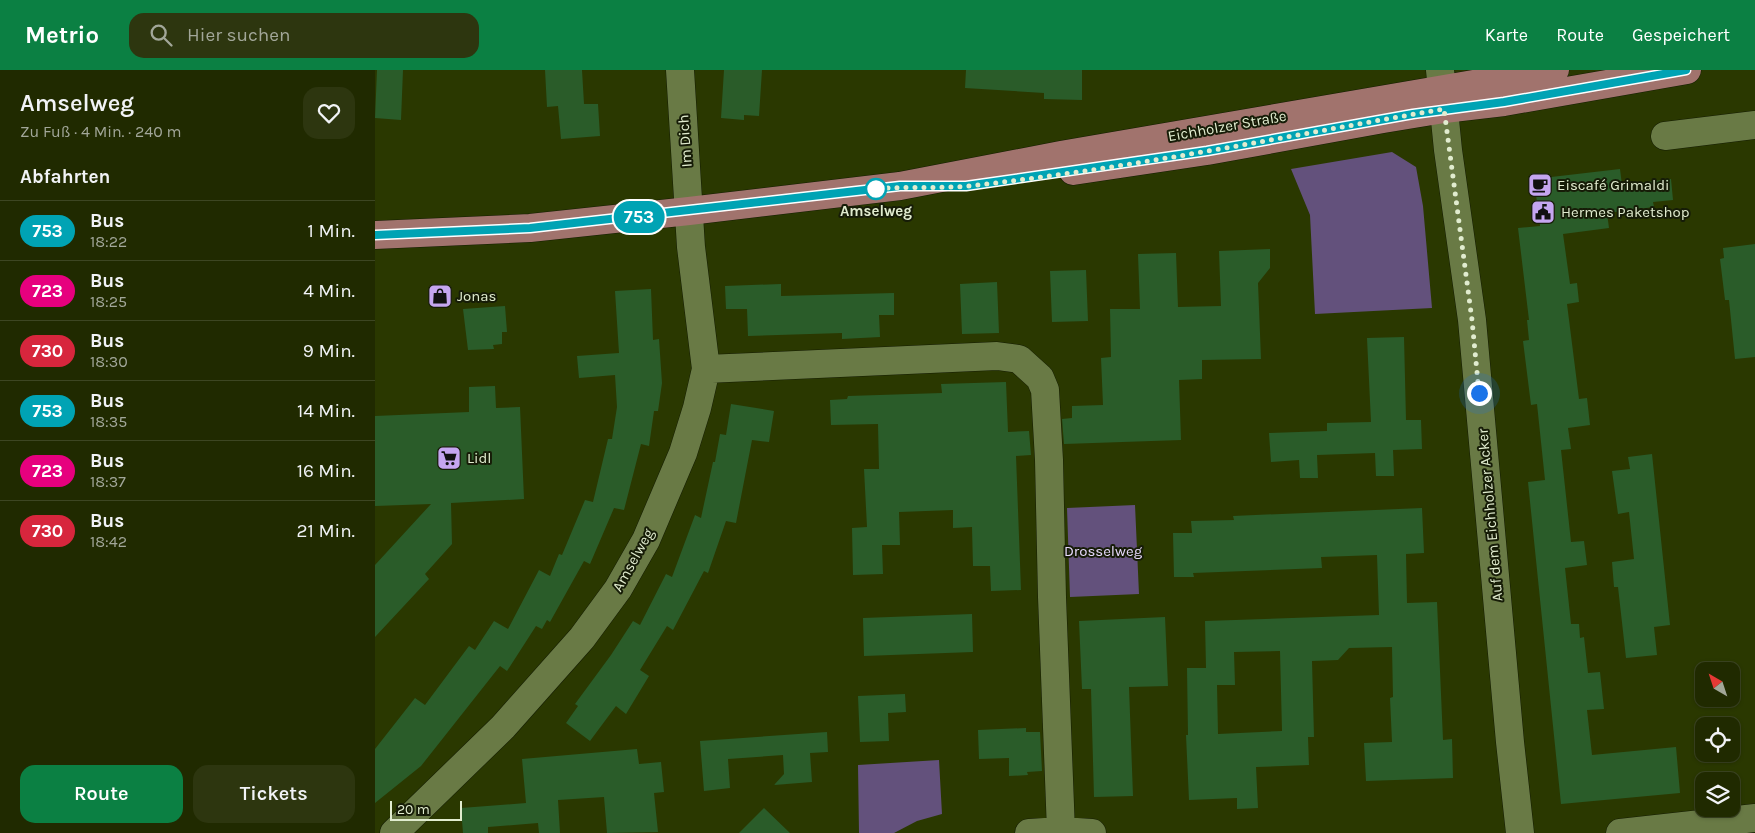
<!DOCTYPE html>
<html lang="de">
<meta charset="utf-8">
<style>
:root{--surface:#202a00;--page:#2d360f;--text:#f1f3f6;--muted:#a2a799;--line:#3d4622;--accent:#0b8043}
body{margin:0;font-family:Karla,sans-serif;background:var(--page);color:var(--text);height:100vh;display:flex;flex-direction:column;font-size:19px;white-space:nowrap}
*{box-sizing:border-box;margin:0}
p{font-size:16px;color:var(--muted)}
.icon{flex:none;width:28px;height:28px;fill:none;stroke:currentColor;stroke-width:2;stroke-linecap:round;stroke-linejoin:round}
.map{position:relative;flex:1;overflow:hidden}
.sheet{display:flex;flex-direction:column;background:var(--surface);width:375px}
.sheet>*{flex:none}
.badge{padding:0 10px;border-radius:16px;font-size:18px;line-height:32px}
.needle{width:32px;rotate:321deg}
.buttons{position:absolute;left:1320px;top:592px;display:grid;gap:10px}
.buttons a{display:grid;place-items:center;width:45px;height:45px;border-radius:10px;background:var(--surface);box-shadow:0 1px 4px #0004,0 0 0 1px var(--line);font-size:25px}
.scale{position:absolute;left:15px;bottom:12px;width:72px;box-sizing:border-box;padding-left:5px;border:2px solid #e1eccf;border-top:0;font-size:14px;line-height:18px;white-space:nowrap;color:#e1eccf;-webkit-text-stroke:4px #161c07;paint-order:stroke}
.you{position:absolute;width:25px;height:25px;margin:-12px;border:4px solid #fff;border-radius:50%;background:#1a73e8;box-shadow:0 0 0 8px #1a73e833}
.map>.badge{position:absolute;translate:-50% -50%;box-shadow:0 0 0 2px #fff}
h2{padding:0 20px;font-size:19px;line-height:45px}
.round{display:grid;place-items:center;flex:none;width:52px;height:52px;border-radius:15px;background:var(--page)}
.headline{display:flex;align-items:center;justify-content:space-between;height:85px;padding:0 20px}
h1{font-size:24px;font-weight:600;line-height:38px}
.action{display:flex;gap:10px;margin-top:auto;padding:10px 20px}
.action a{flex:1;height:58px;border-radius:15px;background:var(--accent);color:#fff;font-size:20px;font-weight:600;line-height:58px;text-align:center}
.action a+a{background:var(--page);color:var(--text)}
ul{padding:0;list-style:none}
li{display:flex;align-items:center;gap:15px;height:60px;padding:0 20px;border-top:1px solid var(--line)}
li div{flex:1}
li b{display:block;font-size:19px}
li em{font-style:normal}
li .badge{min-width:55px;font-weight:700;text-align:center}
header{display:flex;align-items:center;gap:30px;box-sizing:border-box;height:70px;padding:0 25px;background:var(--accent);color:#fff}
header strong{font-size:24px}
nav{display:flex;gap:28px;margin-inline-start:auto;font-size:18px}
.search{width:350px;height:45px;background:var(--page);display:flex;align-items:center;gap:12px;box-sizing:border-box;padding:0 18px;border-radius:15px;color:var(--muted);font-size:19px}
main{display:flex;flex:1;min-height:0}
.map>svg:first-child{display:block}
</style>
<header>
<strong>Metrio</strong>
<div class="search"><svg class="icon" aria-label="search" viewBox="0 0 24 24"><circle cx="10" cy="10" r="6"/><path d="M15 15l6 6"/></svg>Hier suchen</div>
<nav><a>Karte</a><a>Route</a><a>Gespeichert</a></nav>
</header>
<main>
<section class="sheet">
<div class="headline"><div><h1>Amselweg</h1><p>Zu Fuß · 4 Min. · 240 m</p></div><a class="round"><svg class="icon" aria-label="heart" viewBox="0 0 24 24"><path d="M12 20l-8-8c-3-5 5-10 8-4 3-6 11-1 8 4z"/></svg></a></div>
<h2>Abfahrten</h2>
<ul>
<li><span class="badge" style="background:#00a3b4;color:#fff">753</span><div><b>Bus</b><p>18:22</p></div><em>1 Min.</em></li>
<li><span class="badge" style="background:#e6007e;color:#fff">723</span><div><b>Bus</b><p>18:25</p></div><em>4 Min.</em></li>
<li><span class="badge" style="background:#d7263d;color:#fff">730</span><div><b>Bus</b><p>18:30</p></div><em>9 Min.</em></li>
<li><span class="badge" style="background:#00a3b4;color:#fff">753</span><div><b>Bus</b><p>18:35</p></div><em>14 Min.</em></li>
<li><span class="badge" style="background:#e6007e;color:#fff">723</span><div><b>Bus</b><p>18:37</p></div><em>16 Min.</em></li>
<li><span class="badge" style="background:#d7263d;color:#fff">730</span><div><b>Bus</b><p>18:42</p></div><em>21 Min.</em></li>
</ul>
<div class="action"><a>Route</a><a>Tickets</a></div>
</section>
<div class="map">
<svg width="1380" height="763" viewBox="0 0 1380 763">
<rect width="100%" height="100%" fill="#2a3800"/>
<path fill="#63517c" d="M1017,82l24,15 7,39 9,102 -117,6 -5,-99 -19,-46z
M760,435l4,89 -69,3 -3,-89z
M564,690l3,54 -25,7 -23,12h-35l-1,-68z"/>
<path fill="#2a5c29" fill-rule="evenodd" d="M2,0h26l-2,50 -26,-2z
M170,0h37l2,34h14l2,32 -39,3 -3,-33 -11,1z
M349,0h38l-3,46 -15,-1v5l-23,-2z
M591,0h116v30l-38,-1v-6l-79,-5z
M1245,99l2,16 49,-6 2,21 -20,2 1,5 -47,6 2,15 -46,6 7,50 7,-1 2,19 -12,2 12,95 8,-1 3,27 -22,3 3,21 -10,1 10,92 13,-1 3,24 -22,3 6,56h8l1,14 4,-1 4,36 12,-1 4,37 -17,1 5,45 84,-8 4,46 -119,11 -33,-322 17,-2 -8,-76 -6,1 -8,-64 6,-1 -2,-20h2l-11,-92 22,-2 -6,-47z
M1380,174v113l-20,2 -6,-59h-4l-5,-41 4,-1 -1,-10z
M895,179v19l-12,15 3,76 -59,1v19l-23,1 2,60 -117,4 -2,-25 10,-1v-12l31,-1 -2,-47 10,-1 -1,-48h30l-2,-55 38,-1 2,54 43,-1 -2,-55z
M711,200l2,51 -36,1 -2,-51z
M622,212l2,51 -37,1 -2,-50z
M406,214v12l113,-3v22h-15l1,22 -38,2v-6l-94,3 -1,-27h-21l-1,-23z
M276,219l2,51 6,-1 3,44 -4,28h-4l-5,35 -8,-2 -17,66 -10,-2 -24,56 -6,-3 -34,61 -3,-2 -5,9 -6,-3 -29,45 -7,-5 -79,100 -46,37v-54l40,-51 10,7 44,-59 6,4 19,-29 14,8 31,-59 11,6 9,-22 3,1 23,-55 8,2 15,-63h4l5,-32 -2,-32 -36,3 -2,-22 42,-3 -4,-62z
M130,236l2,26h-5v12l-9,1 1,4 -26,1 -5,-41z
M1029,267l2,83h15l1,29 -29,1 1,26h-18l-1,-23 -58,2 1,23h-18l-1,-18 -28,2 -2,-29 58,-2v-8l44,-1 -4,-84z
M631,312l2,50 21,-1 2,24 -15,1 5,134 -30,1 -1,-25h-17l-1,-39 -19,1v-18l-54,2 1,33h-18l1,29 -30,1 -1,-47 15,-1 -3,-58h15l-1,-45 -47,1 -1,-25 17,-1 1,-3 94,-3 -1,-9z
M120,316l1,22 24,-1 4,92 -73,4 1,41 -27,30 4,5 -54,58v-72l56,-61 -56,2v-90l94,-4v-25z
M356,334l43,7 -5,31 -17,-2 -16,83 -10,-2 -18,52 -4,-2 -31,59 -6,-4 -27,44 9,6 -23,38 -10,-8 -26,35 -24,-18 12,-17 -3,-2 36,-49 22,-34 7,4 26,-51 6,3 23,-62 6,3 12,-56h2l5,-28 6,1z
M1277,384l18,171 -16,2 3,28 -31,3 -8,-71h-4l-2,-25 22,-3 -5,-47 -11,2 -6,-43 18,-2 -2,-12z
M1047,438l2,45 -18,1 1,49 30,-1 6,138 9,-1 1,39 -87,3 -2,-38 28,-1 -2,-44 3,-1 -1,-50 -43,1 -11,12 -26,1 2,76h-6l1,28 -53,2 2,41 -21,1v-11l-48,2 -3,-65h2l-1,-67h19l-1,-47 174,-6 -2,-60 -56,2 1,11 -129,5 1,4h-20l-1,-44h19l-1,-12 43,-1 -1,-4zM905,581l2,80 -64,3 -1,-49h18l-1,-33z
M597,544l1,38 -109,4 -1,-38z
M790,547l3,69 -39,1 4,109 -39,1 -3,-108h-9l-3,-68z
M530,624l1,18 -18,1 1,28 -29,1 -2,-46z
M651,658v4h14l2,39 -15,1 1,3 -19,1v-18l-30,1 -1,-29z
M452,662l1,20 -18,1 2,29 -38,3 10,-11 -1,-19 -55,4 2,29 -26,3 -4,-50z
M262,679l2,15 22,-2 3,30 -10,1 4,39 -51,1 -3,-36 -46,3 2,33h-21l-1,-10 -50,4v6h-25l-2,-25 65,-5 -4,-44z
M389,738l26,25h-51z"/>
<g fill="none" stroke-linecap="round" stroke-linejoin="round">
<g stroke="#151d03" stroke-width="29">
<path id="minor" d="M1065,0l8,80 24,170 38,422 10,91
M1290,66l90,-11
M331,299l291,-13 22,3 21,19 5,12 4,70 3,137 9,234
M19,763l109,-106 79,-89 36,-49 28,-49 37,-87 14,-45 9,-39 -15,-122 -11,-177
M654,763l32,-2 31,2
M1245,763l135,-15"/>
</g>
<g stroke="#151d03" stroke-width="29">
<path id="major" d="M698,101l134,-20 176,-32 61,-10 60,-7 183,-32
M0,165l155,-7 159,-17 211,-25 161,-31 494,-85"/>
</g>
<use href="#minor" stroke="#697a45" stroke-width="28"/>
<use href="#major" stroke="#a1736d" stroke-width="28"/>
</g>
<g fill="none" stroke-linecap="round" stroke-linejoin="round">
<g stroke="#fff" stroke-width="11">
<path id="line" d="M0,165l155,-7 370,-42h66l241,-35 206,-37 91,-12 182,-32"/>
</g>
<use href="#line" stroke="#00a3b4" stroke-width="8"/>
<path stroke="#e1eccf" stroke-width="5" stroke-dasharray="0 9" d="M501,119h-3c32,-3 63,0 95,-3 160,-17 318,-50 476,-77l28,211 7,73"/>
</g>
<defs>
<g id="cafe-square" transform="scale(1.25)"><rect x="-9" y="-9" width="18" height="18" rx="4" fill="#c5a6f0" stroke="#161c07"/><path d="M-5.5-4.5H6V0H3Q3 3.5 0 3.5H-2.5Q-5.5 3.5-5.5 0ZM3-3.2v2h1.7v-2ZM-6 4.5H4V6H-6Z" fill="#111"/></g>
<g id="civic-square" transform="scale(1.25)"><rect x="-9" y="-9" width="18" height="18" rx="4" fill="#c5a6f0" stroke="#161c07"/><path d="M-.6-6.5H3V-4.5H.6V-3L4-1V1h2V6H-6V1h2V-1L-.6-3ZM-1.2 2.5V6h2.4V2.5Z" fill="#111"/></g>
<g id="shop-square" transform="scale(1.25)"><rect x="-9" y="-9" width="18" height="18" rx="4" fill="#c5a6f0" stroke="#161c07"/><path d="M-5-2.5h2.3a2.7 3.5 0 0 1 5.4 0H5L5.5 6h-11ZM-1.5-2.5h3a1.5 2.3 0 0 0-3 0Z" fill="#111"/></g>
<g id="supermarket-square" transform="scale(1.25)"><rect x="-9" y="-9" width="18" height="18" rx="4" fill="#c5a6f0" stroke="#161c07"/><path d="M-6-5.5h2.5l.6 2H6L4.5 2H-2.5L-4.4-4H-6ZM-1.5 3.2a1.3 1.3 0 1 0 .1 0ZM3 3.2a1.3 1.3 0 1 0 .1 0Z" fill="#111"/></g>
</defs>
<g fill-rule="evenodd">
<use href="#cafe-square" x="1165" y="115"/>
<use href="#civic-square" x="1168" y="142"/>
<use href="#shop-square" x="65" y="226"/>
<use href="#supermarket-square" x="74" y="388"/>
</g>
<circle fill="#fff" stroke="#00a3b4" stroke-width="2.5" cx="501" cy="119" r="10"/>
<g text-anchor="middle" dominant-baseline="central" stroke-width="4" stroke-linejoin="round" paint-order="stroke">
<g font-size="15" fill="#e1eccf" stroke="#161c07">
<text transform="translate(852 56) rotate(-10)">Eichholzer Straße</text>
<text transform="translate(310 71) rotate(-94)">Im Dich</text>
<text transform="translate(1115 445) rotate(-95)">Auf dem Eichholzer Acker</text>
<text transform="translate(258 490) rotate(-61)">Amselweg</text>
</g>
<g font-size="15" fill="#e1eccf" stroke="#161c07" text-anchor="start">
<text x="1182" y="115">Eiscafé Grimaldi</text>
<text x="1186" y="142">Hermes Paketshop</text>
<text x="82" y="226">Jonas</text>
<text x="92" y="388">Lidl</text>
</g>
<g font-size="15" font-weight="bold" fill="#e1eccf" stroke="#161c07">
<text x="501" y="141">Amselweg</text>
</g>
<g font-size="15" fill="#e7d9fd" stroke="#161c07">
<text x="728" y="481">Drosselweg</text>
</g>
</g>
</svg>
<div class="buttons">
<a><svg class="needle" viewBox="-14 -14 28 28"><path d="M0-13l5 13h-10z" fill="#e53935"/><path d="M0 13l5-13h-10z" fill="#a2a799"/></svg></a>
<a><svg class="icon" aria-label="locate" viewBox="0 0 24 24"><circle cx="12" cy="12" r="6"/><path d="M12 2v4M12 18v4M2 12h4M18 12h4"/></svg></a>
<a><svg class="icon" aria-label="layers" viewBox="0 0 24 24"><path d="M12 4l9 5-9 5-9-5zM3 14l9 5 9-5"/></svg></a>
</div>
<div class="scale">20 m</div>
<div class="you" style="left:1104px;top:323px"></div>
<b class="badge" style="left:264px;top:147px;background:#00a3b4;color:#fff">753</b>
</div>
</main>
